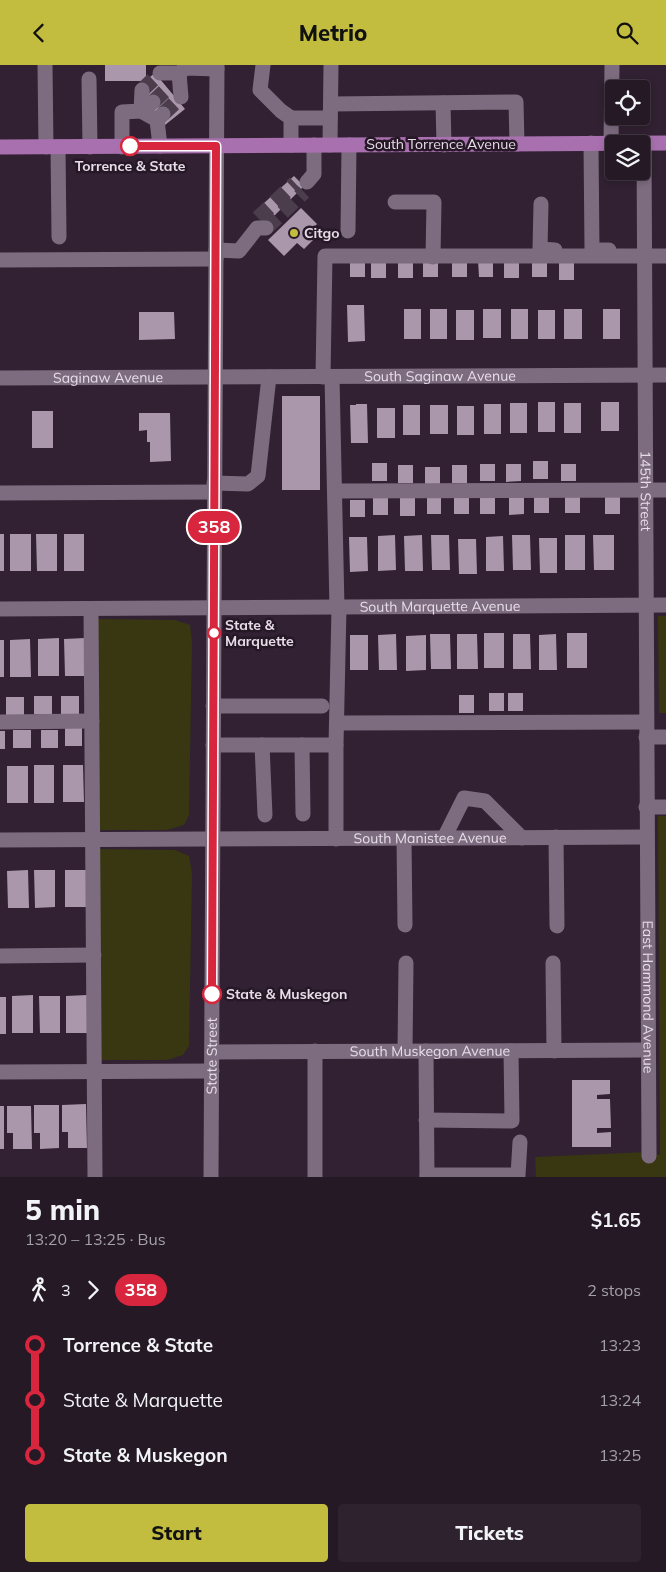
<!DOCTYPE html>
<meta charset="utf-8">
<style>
:root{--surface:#251926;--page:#2d222e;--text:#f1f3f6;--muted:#a3a0a7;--line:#423843;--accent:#c2bd3f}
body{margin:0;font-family:Mulish,sans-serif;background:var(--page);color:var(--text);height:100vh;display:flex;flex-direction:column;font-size:19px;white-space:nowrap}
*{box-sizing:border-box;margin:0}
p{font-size:16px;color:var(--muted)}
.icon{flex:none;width:28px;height:28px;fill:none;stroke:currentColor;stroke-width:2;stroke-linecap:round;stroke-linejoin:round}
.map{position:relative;height:1112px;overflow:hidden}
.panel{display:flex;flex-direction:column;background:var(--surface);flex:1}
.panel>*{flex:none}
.badge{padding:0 10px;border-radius:16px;font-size:18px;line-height:32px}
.tools{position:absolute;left:605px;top:15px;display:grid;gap:10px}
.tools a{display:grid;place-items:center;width:45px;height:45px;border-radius:5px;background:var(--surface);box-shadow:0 2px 8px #0003,0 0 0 1px var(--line);font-size:25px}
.map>.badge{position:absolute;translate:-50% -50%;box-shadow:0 0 0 2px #fff}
.legs{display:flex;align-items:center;gap:8px;height:55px;padding:0 25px;font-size:16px}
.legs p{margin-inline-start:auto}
.head{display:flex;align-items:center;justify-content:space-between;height:85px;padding:0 25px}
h1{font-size:28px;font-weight:800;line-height:38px}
.cta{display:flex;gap:10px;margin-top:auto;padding:10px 25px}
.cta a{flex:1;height:58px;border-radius:5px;background:var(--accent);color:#111;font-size:20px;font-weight:800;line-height:58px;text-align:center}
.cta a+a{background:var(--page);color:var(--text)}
ul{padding:0 25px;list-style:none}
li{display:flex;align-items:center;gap:18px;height:55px;font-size:19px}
li i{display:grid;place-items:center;width:8px;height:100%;margin:0 6px;background:currentColor}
li i::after{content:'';width:12px;height:12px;margin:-6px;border:4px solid;border-radius:50%;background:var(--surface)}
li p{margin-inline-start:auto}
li:first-child i{background:linear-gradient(#0000 50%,currentColor 0)}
li:last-child i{background:linear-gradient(currentColor 50%,#0000 0)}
header{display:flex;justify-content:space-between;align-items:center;height:65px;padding:0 25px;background:var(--accent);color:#111;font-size:22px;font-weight:800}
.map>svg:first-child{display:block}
</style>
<header><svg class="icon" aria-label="back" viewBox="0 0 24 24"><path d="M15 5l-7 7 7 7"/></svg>Metrio<svg class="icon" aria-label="search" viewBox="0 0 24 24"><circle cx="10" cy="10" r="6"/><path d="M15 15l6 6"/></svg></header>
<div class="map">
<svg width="666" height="1112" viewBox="0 0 666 1112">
<rect width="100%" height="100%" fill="#312132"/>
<path fill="#383711" d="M658,551h8v97h-7z
M96,554l79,1 15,5 2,17 -3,173 -5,10 -17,5h-72z
M658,751h8v361h-130l-1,-20 112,-5 13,3z
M95,784l80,1 14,6 3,17 -3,173 -6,9 -16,5h-72z"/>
<path fill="#aa97ac" d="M105,0h41v15l9,-7 30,36 -20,16 -30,-35 11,-9h-41z
M294,111l10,10 -39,39 -11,-13z
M301,143l16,16 -6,7 6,5 -13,13 -7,-6 -13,13 -16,-16z
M350,194h15v18h-15z
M452,194h15v18h-15z
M371,195h15v18h-15z
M398,195h15v18h-15z
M423,195h15v17h-15z
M478,195h15v17h-14z
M504,195h15v18h-15z
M532,195h15v17h-15z
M559,198h15v17h-15z
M347,240h17l1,36 -17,1z
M404,244h17v30h-17z
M430,244h17v30h-17z
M483,244h18v29h-18z
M511,244h17v30h-17z
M564,244h18v30h-18z
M603,244h17v30h-17z
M456,245h18v30h-18z
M538,245h17v29h-17z
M139,247h35l1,27 -36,1z
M282,331h38v94h-38z
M538,337h17v30h-17z
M601,337h18v29h-18z
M510,338h17v30h-17z
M564,338h17v30h-17z
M356,339h11l1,39h-17l-1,-38h6z
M484,339h17v30h-17z
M403,340h17v30h-17z
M430,340h18v29h-18z
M457,341h17v29h-17z
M377,343h18v30h-18z
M32,346h21v37h-21z
M139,348h31l1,48 -21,1v-20h-3v-12l-8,1z
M533,396h15v18h-15z
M372,398h15v18h-15z
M480,399h15v17h-15z
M506,399h15v17l-15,1z
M561,399h15v17h-15z
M398,400h15v18h-15z
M452,400h15v18h-15z
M425,402h15v17h-15z
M534,430h15v18h-15z
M565,430h15v18h-15z
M427,431h14v18h-14z
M454,431h15v18h-15z
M480,431h15v18h-15z
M605,431h15v18h-15z
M373,432h15v18h-15z
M509,432h15v17l-15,1z
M400,433h15v18h-15z
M350,435h15v17h-15z
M0,469h4v37h-4z
M10,469h21v37h-21z
M36,469h21v37h-20z
M64,469h20v37h-20z
M395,470l1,35 -18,1v-35z
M422,470l1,36h-18l-1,-35z
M431,470h18l1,35h-18z
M512,470h18l1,35h-18z
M565,470h20v35h-20z
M593,470h21v35h-20z
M503,471l1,35h-18v-34z
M349,472h18l1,34 -18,1z
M539,473h18v35h-17z
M458,474h18l1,35h-18z
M484,568h20v35h-20z
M567,568h20v35h-20z
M396,569l1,36h-18l-1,-35z
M430,569h20l1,35h-20z
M457,569h20l1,35h-21z
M513,569h17l1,35h-18z
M556,569l1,36h-18v-35z
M350,570h18v35h-18z
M426,570v35l-20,1v-35z
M59,573v38h-21v-37z
M85,573v38h-20l-1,-37z
M30,574l1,38h-21v-37z
M0,575h4v37h-4z
M489,628h15v18h-15z
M508,628h15v18h-15z
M459,630h15v18h-15z
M34,631h18v18h-18z
M61,631h18v18h-18z
M6,632h18v18h-18z
M65,663h17v18h-17z
M13,665h18v18h-18z
M41,665h17v18h-17z
M0,666h5v18h-5z
M34,700h20v38h-20z
M63,700h20l1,37h-21z
M7,701h21v37h-21z
M28,805l1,38h-21l-1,-37z
M34,805h21v37l-20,1z
M65,805h21v37h-21z
M33,930v38h-21v-37z
M87,930v38h-21v-37z
M39,931h21v37h-20z
M0,932h6v37h-6z
M572,1015h38v14l-13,1v4h13l1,29h-14v5l14,-1v15h-39z
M86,1039l1,44h-19v-16h-6v-27z
M34,1040h25v43l-19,1v-16h-6z
M0,1041h4v43h-4z
M7,1041h24l1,43h-19v-16h-6z"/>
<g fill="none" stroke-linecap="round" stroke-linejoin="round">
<path stroke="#4c3d4d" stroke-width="15" stroke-dasharray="15 8" stroke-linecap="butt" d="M142,25l18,-17
M153,37l17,-16
M163,49l18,-17
M258,153l37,-35
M266,163l38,-36"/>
<g stroke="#7d6b7f" stroke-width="15">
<path d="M45,0l1,82"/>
<path d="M263,0l-3,25 21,21 10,7v27"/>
<path d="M160,8h19l7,-5 31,1"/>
<path d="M179,8l2,24"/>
<path d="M89,14l1,68"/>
<path d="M153,37l-12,9 16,9 6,-6"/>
<path d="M443,38l1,42"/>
<path d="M331,39l185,-2 1,42"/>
<path d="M291,53h39"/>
<path d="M157,55l3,26"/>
<path d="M591,78l1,107h17"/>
<path d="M611,78l1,-78"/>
<path id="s1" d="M644,78l5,1013"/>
<path d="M330,80l1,-80"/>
<path d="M58,82l1,90"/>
<path d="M122,82v-35l19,-1 1,-21"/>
<path d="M307,117l7,-8v-29"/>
<path d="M395,137h39l-1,55"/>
<path d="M541,139l-1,45 15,1"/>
<path d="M348,166l1,-86"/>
<path d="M216,185l23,1 18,-23h9"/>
<path d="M0,195l216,-1"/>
<path d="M323,312l2,-121h341"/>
<path d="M332,312l5,231"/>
<path id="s2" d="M0,313l666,-3"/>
<path d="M214,418l34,1 10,-8 11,-99"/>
<path d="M335,426l331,-1"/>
<path d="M0,428l214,-1"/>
<path id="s3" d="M0,544l666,-4"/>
<path d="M91,544l4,568"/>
<path d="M213,641h109"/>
<path d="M0,657l92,-1"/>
<path d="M337,658l309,-1"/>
<path d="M646,672h20"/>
<path d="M213,680h123v94"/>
<path d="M262,680l3,70"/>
<path d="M302,680l1,69"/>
<path d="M336,680l3,-137"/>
<path d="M646,742h20"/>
<path d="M556,772l1,89"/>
<path d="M404,773l1,87"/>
<path d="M444,773l20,-40 21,3 37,37"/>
<path id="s4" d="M0,775l646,-3"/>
<path d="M0,891l94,-1"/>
<path d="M553,898l1,88"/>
<path d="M315,986v126"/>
<path d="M405,986l1,-88"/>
<path d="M426,986l1,126"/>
<path id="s5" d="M212,987l436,-2"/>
<path d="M0,1007l212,-1"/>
<path d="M426,1055l86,1 -1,-70"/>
<path d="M427,1110h91l2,-33"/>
<path id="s6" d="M211,1112l6,-1112"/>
</g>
<path stroke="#a970af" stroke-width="15" d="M0,82l666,-4"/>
</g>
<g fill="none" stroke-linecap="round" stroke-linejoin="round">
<g stroke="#fff" stroke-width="11">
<path id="line-1" d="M130,81h86l-4,848"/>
</g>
<use href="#line-1" stroke="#d7263d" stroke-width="8"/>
</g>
<g fill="#fff" stroke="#d7263d" stroke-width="2.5">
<circle cx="130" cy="81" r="9"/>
<circle cx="214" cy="568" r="6"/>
<circle cx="212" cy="929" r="9"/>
</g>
<circle fill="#c2bd3f" stroke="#271828" stroke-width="2" cx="294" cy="168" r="5"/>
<g text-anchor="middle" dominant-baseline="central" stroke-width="5" stroke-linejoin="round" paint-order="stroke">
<g font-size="14" fill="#e7dde8" stroke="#271828">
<text x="441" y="79">South Torrence Avenue</text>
<text stroke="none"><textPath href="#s2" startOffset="440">South Saginaw Avenue</textPath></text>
<text stroke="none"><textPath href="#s2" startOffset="108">Saginaw Avenue</textPath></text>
<text stroke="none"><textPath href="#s1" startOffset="348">145th Street</textPath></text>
<text stroke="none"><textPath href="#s3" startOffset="440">South Marquette Avenue</textPath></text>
<text stroke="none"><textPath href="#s4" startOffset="430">South Manistee Avenue</textPath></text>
<text stroke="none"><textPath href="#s1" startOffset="854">East Hammond Avenue</textPath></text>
<text stroke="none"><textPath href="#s5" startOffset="218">South Muskegon Avenue</textPath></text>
<text stroke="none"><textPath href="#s6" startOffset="121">State Street</textPath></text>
</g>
<g font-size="14" font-weight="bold" fill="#e7dde8" stroke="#271828" text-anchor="start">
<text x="130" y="101" text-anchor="middle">Torrence &amp; State</text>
<text x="225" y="560">State &amp;<tspan x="225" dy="16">Marquette</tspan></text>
<text x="226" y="929">State &amp; Muskegon</text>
</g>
<g font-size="14" font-weight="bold" fill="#e7dde8" stroke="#271828" text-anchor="start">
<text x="304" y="168">Citgo</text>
</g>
</g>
</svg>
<div class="tools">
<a><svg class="icon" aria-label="locate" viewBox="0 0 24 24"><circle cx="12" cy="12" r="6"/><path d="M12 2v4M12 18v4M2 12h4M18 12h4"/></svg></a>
<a><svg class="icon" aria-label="layers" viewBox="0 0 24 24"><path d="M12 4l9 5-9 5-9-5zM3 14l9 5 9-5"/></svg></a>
</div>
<b class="badge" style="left:214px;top:462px;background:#d7263d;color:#fff">358</b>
</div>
<section class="panel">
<div class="head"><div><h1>5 min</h1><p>13:20 – 13:25 · Bus</p></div><b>$1.65</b></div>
<div class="legs"><svg class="icon" aria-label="walk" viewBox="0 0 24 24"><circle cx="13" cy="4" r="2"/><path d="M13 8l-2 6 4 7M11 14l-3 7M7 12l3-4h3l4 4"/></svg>3<svg class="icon" aria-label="forward" viewBox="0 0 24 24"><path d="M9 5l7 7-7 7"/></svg><b class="badge" style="background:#d7263d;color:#fff">358</b><p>2 stops</p></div>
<ul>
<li><i style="color:#d7263d"></i><b>Torrence &amp; State</b><p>13:23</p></li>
<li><i style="color:#d7263d"></i><span>State &amp; Marquette</span><p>13:24</p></li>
<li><i style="color:#d7263d"></i><b>State &amp; Muskegon</b><p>13:25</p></li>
</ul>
<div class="cta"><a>Start</a><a>Tickets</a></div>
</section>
